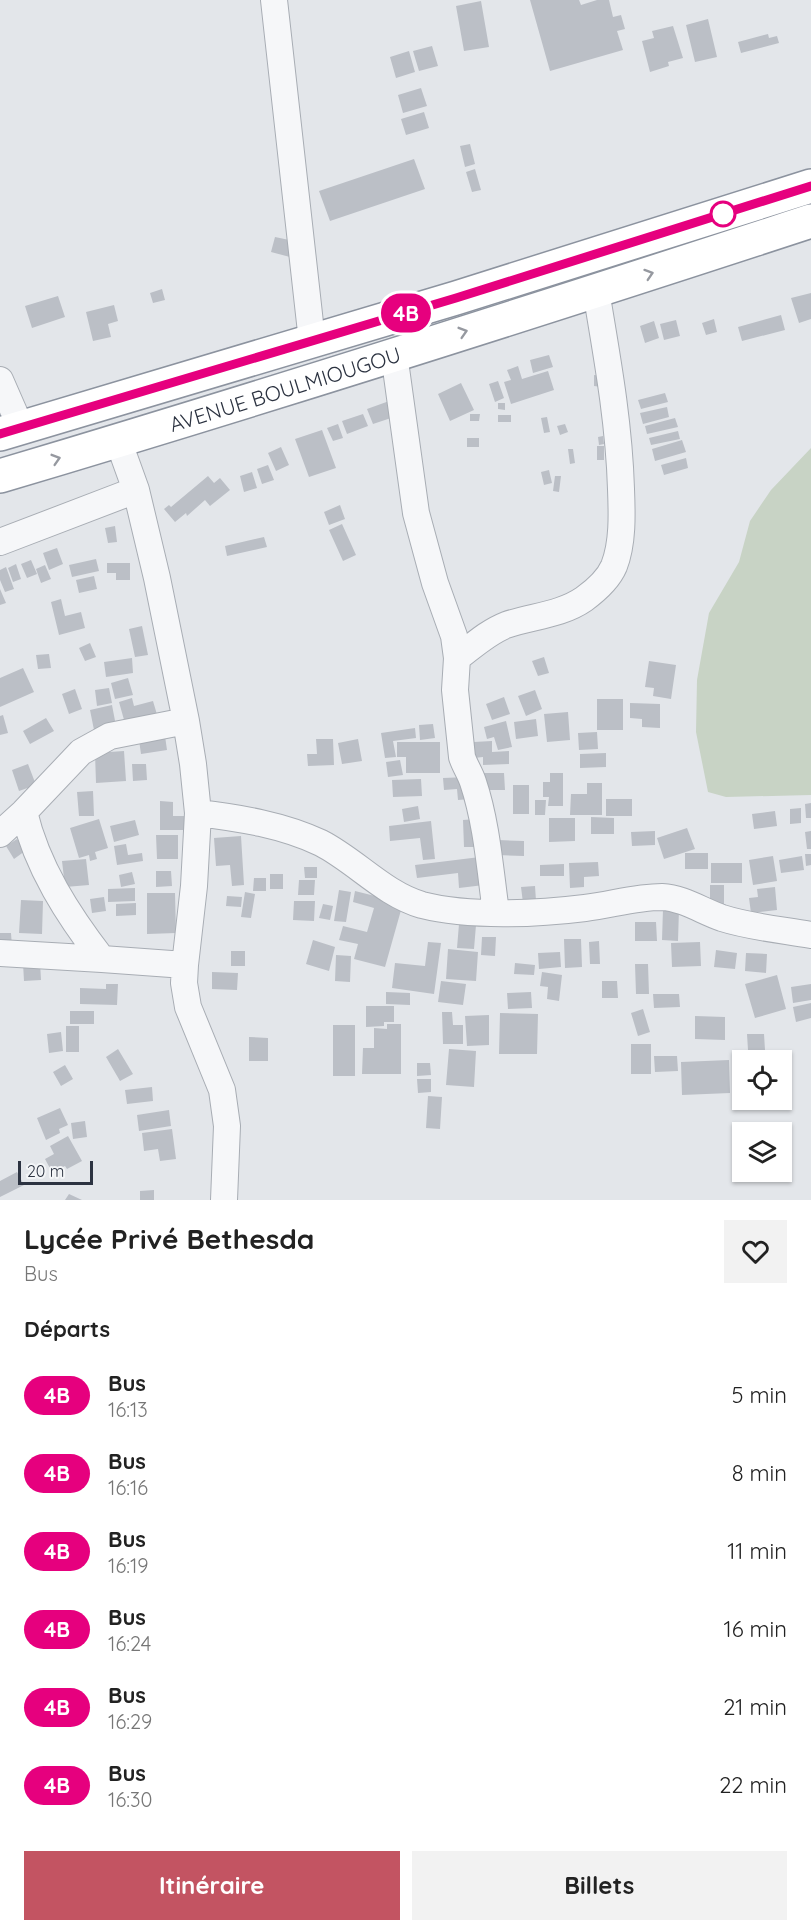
<!DOCTYPE html>
<html lang="fr">
<meta charset="utf-8">
<style>
:root{--surface:#fff;--page:#f2f2f2;--text:#222;--muted:#767676;--accent:#c35462}
body{margin:0;font-family:Quicksand,sans-serif;background:var(--page);color:var(--text);height:100vh;display:flex;flex-direction:column;font-size:22px;white-space:nowrap}
*{box-sizing:border-box;margin:0}
p{font-size:20px;color:var(--muted)}
.icon{flex:none;width:33px;height:33px;fill:none;stroke:currentColor;stroke-width:2;stroke-linecap:round;stroke-linejoin:round}
.map{position:relative;height:1200px;overflow:hidden}
.details{display:flex;flex-direction:column;background:var(--surface);flex:1}
.details>*{flex:none}
.badge{padding:0 12px;border-radius:20px;font-size:21px;line-height:39px}
.tools{position:absolute;left:732px;top:1050px;display:grid;gap:12px}
.tools a{display:grid;place-items:center;width:60px;height:60px;border-radius:0px;background:var(--surface);box-shadow:0 2px 4px #0004;font-size:30px}
.scale{position:absolute;left:18px;bottom:15px;width:75px;box-sizing:border-box;padding-left:6px;border:3px solid #2c3341;border-top:0;font-size:16px;line-height:21px;white-space:nowrap;color:#2c3341;-webkit-text-stroke:4px #f3f5f7;paint-order:stroke}
.map>.badge{position:absolute;translate:-50% -50%;box-shadow:0 0 0 3px #fff}
h2{padding:0 24px;font-size:22px;line-height:54px}
.round{display:grid;place-items:center;flex:none;width:63px;height:63px;border-radius:0px;background:var(--page)}
.headline{display:flex;align-items:center;justify-content:space-between;height:102px;padding:0 24px}
h1{font-size:28px;font-weight:800;line-height:45px}
.cta{display:flex;gap:12px;margin-top:auto;padding:12px 24px}
.cta a{flex:1;height:69px;border-radius:0px;background:var(--accent);color:#fff;font-size:24px;font-weight:800;line-height:69px;text-align:center}
.cta a+a{background:var(--page);color:var(--text)}
ul{padding:0;list-style:none}
li{display:flex;align-items:center;gap:18px;height:78px;padding:0 24px}
li div{flex:1}
li b{display:block;font-size:22px}
li em{font-style:normal}
li .badge{min-width:66px;font-weight:700;text-align:center}
.map>svg:first-child{display:block}
</style>
<div class="map">
<svg width="811" height="1200" viewBox="0 0 811 1200">
<rect width="100%" height="100%" fill="#e3e6ea"/>
<path fill="#c8d3c5" d="M811,448v347l-85,2 -18,-5 -12,-60 1,-52 12,-67 30,-51 11,-41 21,-31z"/>
<path fill="#bbbfc6" d="M530,0h49l2,5 16,-5h12l4,17 8,-2 4,14 -8,2 6,19 -73,21z
M481,1l8,46 -25,4 -8,-45z
M708,19l9,38 -22,5 -9,-37z
M673,26l10,32 -15,4 1,4 -19,6 -8,-31 12,-3 -2,-7z
M768,34l1,4 8,-2 2,7 -38,10 -3,-11z
M432,46l6,20 -19,5 -6,-20z
M409,51l6,21 -19,6 -6,-21z
M421,88l6,18 -24,7 -5,-18z
M424,112l5,16 -23,7 -5,-16z
M470,144l5,20 -10,3 -5,-21z
M414,159l11,30 -95,32 -11,-30z
M475,169l6,21 -9,2 -6,-20z
M275,237l19,4 -4,16 -19,-5z
M162,289l3,11 -12,3 -3,-10z
M811,293v26l-12,4 -8,-25z
M58,296l7,21 -33,11 -7,-22z
M114,305l4,16 -10,3 3,13 -18,4 -7,-29z
M781,315l4,15 -43,11 -4,-14z
M714,319l3,13 -11,3 -4,-12z
M676,320l4,16 -16,4 -4,-16z
M654,321l5,17 -14,5 -5,-17z
M549,355l4,12 -20,6 -3,-13z
M518,366l4,13 26,-8 6,19 -43,14 -7,-22 7,-2 -4,-10z
M594,375l8,1v11l-8,-1z
M498,381l6,17 -9,4 -6,-18z
M461,383l13,27 -24,11 -12,-27z
M665,393l3,9 -27,7 -3,-9z
M392,400l5,16 -24,8 -6,-15z
M498,403h7v7l-7,-1z
M667,407l2,10 -26,7 -3,-11z
M363,414l5,12 -21,8 -5,-13z
M470,414h10l-1,7h-9z
M498,415h13v7h-13z
M547,417l3,15 -6,1 -3,-15z
M675,418l3,9 -31,7 -2,-8z
M338,424l5,14 -10,3 -6,-13z
M565,424l3,8 -8,3 -3,-9z
M322,430l14,38 -27,9 -14,-38z
M678,431l2,8 -29,6 -2,-7z
M603,436l1,8 -5,1 -1,-8z
M467,438h12v9h-12z
M682,440l4,12 -31,9 -3,-12z
M597,446h7v14h-7z
M281,447l8,18 -13,6 -8,-18z
M568,449h5l2,14 -5,1z
M686,458l2,10 -24,7 -3,-10z
M268,465l6,15 -12,4 -5,-15z
M549,470l3,13 -8,2 -3,-13z
M252,472l5,16 -13,4 -4,-16z
M208,476l6,7 6,-5 10,12 -20,16 -5,-6 -18,16 -1,-3 -11,9 -11,-13 5,-4 2,2z
M555,476h6l-2,16 -6,-1z
M340,505l5,14 -16,6 -5,-13z
M342,524l14,31 -13,6 -14,-31z
M115,526l2,16 -9,1 -3,-15z
M264,537l3,10 -40,9 -2,-10z
M57,548l6,16 -14,6 -6,-17z
M96,559l3,12 -27,6 -3,-12z
M31,560l6,14 -10,4 -6,-14z
M107,563h23v17h-14v-7h-9z
M16,564l5,15 -8,3 -5,-14z
M45,565l6,14 -10,4 -5,-14z
M6,567l8,22 -9,3 -5,-12v-10z
M94,576l3,13 -18,4 -3,-13z
M0,589l6,14 -6,2z
M61,599l4,17 16,-4 4,16 -26,7 -8,-33z
M142,626l6,29 -13,2 -6,-28z
M90,643l6,14 -11,4 -6,-13z
M49,654l2,14 -13,1 -2,-14z
M544,657l5,16 -11,3 -6,-15z
M132,658l1,15 -27,4 -2,-15z
M649,661l27,4 -5,34 -18,-3 1,-8 -9,-1z
M23,668l11,24 -34,15v-29z
M128,678l5,17 -18,4 -4,-16z
M109,688l3,15 -15,3 -2,-16z
M75,689l7,20 -13,5 -7,-20z
M535,690l7,19 -16,7 -8,-20z
M504,697l6,17 -18,6 -6,-16z
M132,698l2,8 19,-5 5,17 -32,9 -7,-25z
M597,699h26v31h-26z
M630,703l30,1v24l-18,-1v-8l-12,-1z
M112,705l4,21 -22,4 -4,-20z
M568,712l2,28 -23,2 -3,-28z
M3,715l5,18 -8,2v-19z
M46,718l8,13 -24,13 -7,-13z
M536,719l2,17 -22,3 -2,-17z
M506,721l6,26 -14,3 -4,-13 -7,2 -3,-12z
M433,724l2,14 -15,2 -1,-15z
M415,728l1,10 -23,3 3,16 -11,1 -4,-25z
M597,732l1,17 -19,1 -1,-17z
M165,736l2,14 -26,4 -2,-14z
M316,739h17l1,26 -26,1 -1,-12h10z
M358,739l4,22 -20,3 -4,-21z
M492,741v11l17,-1v13l-26,1v-8l-9,1v-16z
M397,742h43v31h-34v-16h-9z
M124,751l2,30 -30,2 -1,-30z
M606,753v14l-26,1v-14z
M400,760l3,15 -15,2 -2,-15z
M28,764l8,21 -17,6 -7,-21z
M132,764h14l1,16 -14,1z
M478,773h26l1,17h-27z
M550,773h13v33h-15l1,-9h-6v-15h7z
M468,777l2,22 -12,1 -1,-11 -13,1 -1,-12z
M421,779l1,17 -29,1 -1,-17z
M587,783h15v32h-32l1,-21h16z
M513,785h16v29h-16z
M93,791l1,25h-15l-2,-24z
M606,799h26v17h-26z
M535,800h11l-1,15h-10z
M160,801l13,1v14h11v14h-24z
M811,803v15h-5l-1,-14z
M418,806l2,13 -16,3 -2,-13z
M801,808v15l-11,1v-15z
M775,811l2,15 -23,3 -2,-15z
M591,817l23,1v16h-23z
M549,818h26v23l-26,1z
M99,819l9,29 -13,4 2,7 -7,2 -1,-6 -10,3 -9,-30z
M476,819l1,28h-13l-1,-27z
M135,820l4,15 -25,7 -4,-16z
M431,821l4,38 -12,1 -3,-22 -30,3 -1,-15z
M687,828l8,21 -31,10 -7,-21z
M655,831v14l-23,1 -1,-14z
M811,831v18h-4l-2,-17z
M156,835h22v24h-21z
M241,836l3,49 -12,1 -2,-21 -14,1 -2,-28z
M17,839l8,12 -11,8 -8,-13z
M498,840l26,1v15l-26,-1z
M126,844l2,11 14,-2 1,8 -26,4 -3,-19z
M685,853h23v16h-23z
M805,854h6v11l-5,1z
M773,856l4,25 -24,4 -4,-25z
M802,856l2,14 -23,3 -2,-13z
M480,857l4,28 -25,3 -1,-15 -41,5 -2,-13z
M86,859l3,26 -24,2 -3,-26z
M598,862l1,14 -15,1v10l-14,1 -1,-25z
M711,863h31v20h-31z
M564,864v12h-24v-11z
M304,867h13v11h-12z
M156,871h15l1,15 -16,1z
M132,872l3,12 -14,3 -2,-12z
M270,874h13v15h-13z
M254,878h12v13h-13z
M299,880h16l-1,15h-16z
M710,885h14v22h-14z
M535,886l1,15 -13,2 -2,-16z
M775,887l2,23 -26,3 -2,-15 9,-1 -1,-8z
M135,888v13l-27,1v-13z
M339,890l12,2 -5,30 -12,-1z
M355,891l48,12 -18,64 -31,-8 4,-15 -19,-4 4,-14 24,6 7,-24 -21,-6z
M245,892l10,2 -4,24 -10,-1z
M147,893h28l1,40 -29,1z
M227,896l15,1 -1,10 -15,-1z
M104,897l2,14 -14,2 -2,-14z
M21,900l22,1 -1,33 -23,-1z
M294,901h21l-1,20 -21,-1z
M136,903v12l-20,1v-12z
M323,904l10,2 -3,14 -11,-2z
M663,909h16l-1,32 -16,-1z
M635,922h21l1,19h-22z
M459,924l17,1 -2,24 -17,-1z
M0,933h11l1,14 -12,1z
M482,937h14l-1,19 -14,-1z
M564,939h17l1,28 -17,1z
M313,940l22,7 -6,24 -23,-7z
M599,941l1,23h-10l-1,-22z
M428,942l13,1 -7,51 -42,-6 3,-25 30,3z
M700,942l1,24 -29,1 -1,-24z
M448,949l30,3 -2,29 -30,-2z
M716,950l21,3 -2,16 -21,-2z
M231,951h14v15h-14z
M560,952l1,15 -22,2 -1,-16z
M746,953l21,1 -1,19 -21,-2z
M336,955l15,1 -1,26 -15,-1z
M40,962l1,18 -17,1 -1,-18z
M515,963l20,2 -1,10 -20,-1z
M635,964h13l1,30h-13z
M212,972l26,1 -1,17 -25,-1z
M542,972l20,3 -3,26 -12,-2 1,-12 -8,-1z
M777,975l9,34 -31,9 -10,-34z
M441,981l25,3 -3,21 -25,-3z
M602,981h15l1,17h-16z
M106,984h12l-1,21 -37,-1v-16l26,1z
M811,984v16l-18,3 -2,-16z
M386,992l24,1v12l-24,-1z
M531,992l1,16 -24,1 -1,-16z
M653,994h26l1,13 -26,1z
M811,1003v15l-15,4 -3,-15z
M366,1006h28v16h-10v4l-18,1z
M643,1009l7,23 -12,4 -7,-23z
M70,1011h24v13h-24z
M442,1012h10l1,13h10v19h-20z
M500,1013l38,1 -1,40h-38z
M489,1015v30l-22,1 -2,-30z
M695,1016l30,1v23l-30,-1z
M387,1024h14v50h-39l1,-26h11v-20l13,1z
M333,1025h22v51h-22z
M66,1026h13v26h-13z
M61,1032l2,19 -14,2 -2,-19z
M747,1034h17l1,16h-17z
M249,1037l19,1v23h-19z
M631,1044h20v30h-20z
M118,1049l15,25 -13,7 -14,-24z
M449,1049l27,2 -2,36 -28,-2z
M654,1056h23l1,15 -23,1z
M729,1060l1,33 -48,2 -1,-33z
M417,1063h13l1,12 -14,1z
M65,1065l8,14 -12,7 -8,-14z
M417,1079h14v13l-13,1z
M152,1087l1,14 -26,3 -2,-14z
M428,1096l14,1 -2,32 -14,-1z
M60,1108l8,17 -9,4 1,4 -14,7 -9,-22z
M169,1110l2,16 -32,5 -2,-16z
M85,1121l2,16 -14,2 -2,-16z
M172,1129l4,30 -16,2 -2,-12 -14,2 -2,-18z
M68,1136l14,25 -15,8 -2,-3 -13,6 -7,-13 9,-5 -4,-8z
M17,1172l7,13 -24,12v-16z
M154,1190v10h-14v-9z
M69,1194l13,6h-17z"/>
<g fill="none" stroke-linecap="round" stroke-linejoin="round">
<g stroke="#a8adb4" stroke-width="28">
<path id="minor" d="M274,0l38,341
M394,354l22,159 19,70 19,53 3,22
M0,380l21,48
M118,440l18,50 21,88 29,143 7,43 5,49 -4,73 -9,79 -1,18 4,24 34,83 5,36 -3,74
M0,542l136,-52
M198,813c42,5 85,12 123,30 35,18 63,51 101,62 47,12 115,9 163,3 26,-3 50,-11 77,-11 21,1 40,14 60,21 28,9 60,12 89,17
M0,834l24,-22 57,-60 29,-16 76,-15
M496,912c-6,-42 -9,-88 -23,-130 -3,-9 -8,-16 -11,-25l-7,-67 2,-32c16,-12 31,-26 49,-33 26,-9 55,-10 78,-26 11,-8 24,-19 30,-33 9,-23 8,-52 7,-77 -2,-67 -14,-132 -25,-198
M0,953l102,6c-34,-44 -65,-92 -78,-147
M102,959l83,6"/>
</g>
<g stroke="#8c939f" stroke-width="36">
<g id="trunk">
<path d="M0,434l456,-136 355,-112"/>
<path id="s1" d="M0,476c272,-81 542,-167 811,-255"/>
</g>
</g>
<use href="#minor" stroke="#f6f7f9" stroke-width="26"/>
<use href="#trunk" stroke="#fff" stroke-width="33"/>
</g>
<defs><path id="oneway-chevron" d="M-2-3.5L2.5 0L-2 3.5" fill="none" stroke-width="1.6" stroke-linecap="round" stroke-linejoin="round" transform="scale(1.5)"/></defs>
<g stroke="#9699a0">
<use href="#oneway-chevron" transform="translate(649 274) rotate(-18)"/>
<use href="#oneway-chevron" transform="translate(463 332) rotate(-17)"/>
<use href="#oneway-chevron" transform="translate(56 459) rotate(-17)"/>
</g>
<g fill="none" stroke-linecap="round" stroke-linejoin="round">
<g stroke="#fff" stroke-width="14">
<path id="line" d="M0,434l456,-136 355,-112"/>
</g>
<use href="#line" stroke="#e6007e" stroke-width="9"/>
</g>
<circle fill="#fff" stroke="#e6007e" stroke-width="3" cx="723" cy="214" r="12"/>
<g text-anchor="middle" dominant-baseline="central" stroke-width="6" stroke-linejoin="round" paint-order="stroke">
<g font-size="21" fill="#2c3341" stroke="#f3f5f7">
<text stroke="none"><textPath href="#s1" startOffset="298">AVENUE BOULMIOUGOU</textPath></text>
</g>
</g>
</svg>
<div class="tools">
<a><svg class="icon" aria-label="locate" viewBox="0 0 24 24"><circle cx="12" cy="12" r="6"/><path d="M12 2v4M12 18v4M2 12h4M18 12h4"/></svg></a>
<a><svg class="icon" aria-label="layers" viewBox="0 0 24 24"><path d="M12 4l9 5-9 5-9-5zM3 14l9 5 9-5"/></svg></a>
</div>
<div class="scale">20 m</div>
<b class="badge" style="left:406px;top:313px;background:#e6007e;color:#fff">4B</b>
</div>
<section class="details">
<div class="headline"><div><h1>Lycée Privé Bethesda</h1><p>Bus</p></div><a class="round"><svg class="icon" aria-label="heart" viewBox="0 0 24 24"><path d="M12 20l-8-8c-3-5 5-10 8-4 3-6 11-1 8 4z"/></svg></a></div>
<h2>Départs</h2>
<ul>
<li><span class="badge" style="background:#e6007e;color:#fff">4B</span><div><b>Bus</b><p>16:13</p></div><em>5 min</em></li>
<li><span class="badge" style="background:#e6007e;color:#fff">4B</span><div><b>Bus</b><p>16:16</p></div><em>8 min</em></li>
<li><span class="badge" style="background:#e6007e;color:#fff">4B</span><div><b>Bus</b><p>16:19</p></div><em>11 min</em></li>
<li><span class="badge" style="background:#e6007e;color:#fff">4B</span><div><b>Bus</b><p>16:24</p></div><em>16 min</em></li>
<li><span class="badge" style="background:#e6007e;color:#fff">4B</span><div><b>Bus</b><p>16:29</p></div><em>21 min</em></li>
<li><span class="badge" style="background:#e6007e;color:#fff">4B</span><div><b>Bus</b><p>16:30</p></div><em>22 min</em></li>
</ul>
<div class="cta"><a>Itinéraire</a><a>Billets</a></div>
</section>
